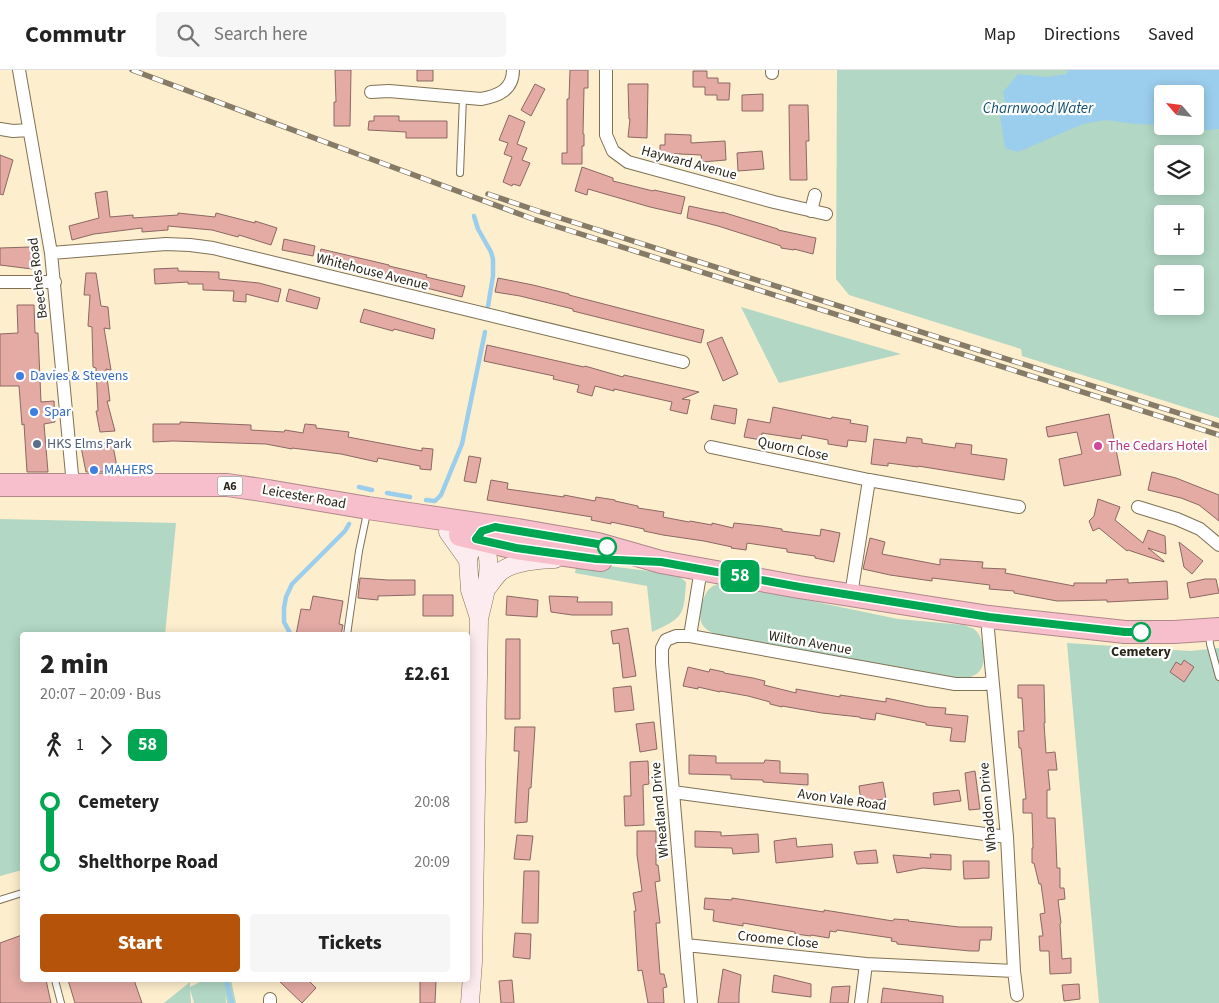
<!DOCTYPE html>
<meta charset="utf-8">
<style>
:root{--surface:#fff;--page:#f6f6f6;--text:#222;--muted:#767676;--line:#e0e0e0;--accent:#b45309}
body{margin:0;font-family:"Source Sans 3",sans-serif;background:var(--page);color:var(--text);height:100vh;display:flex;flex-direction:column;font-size:19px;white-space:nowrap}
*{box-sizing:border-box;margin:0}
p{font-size:16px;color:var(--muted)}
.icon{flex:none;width:28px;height:28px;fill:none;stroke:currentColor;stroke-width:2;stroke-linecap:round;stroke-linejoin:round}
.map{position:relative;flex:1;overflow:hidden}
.details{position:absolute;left:20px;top:562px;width:450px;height:350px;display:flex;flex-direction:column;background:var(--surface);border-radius:5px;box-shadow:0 2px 12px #0003}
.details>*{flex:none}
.badge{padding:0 10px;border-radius:8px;font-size:18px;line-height:32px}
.needle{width:32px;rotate:298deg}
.fabs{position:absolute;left:1154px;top:15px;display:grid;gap:10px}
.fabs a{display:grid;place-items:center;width:50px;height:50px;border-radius:5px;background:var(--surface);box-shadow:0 2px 12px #0003;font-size:25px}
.map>.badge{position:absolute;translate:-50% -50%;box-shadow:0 0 0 2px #fff}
.legs{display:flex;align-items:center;gap:8px;height:55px;padding:0 20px;font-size:16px}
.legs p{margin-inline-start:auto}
.headline{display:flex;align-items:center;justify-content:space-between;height:85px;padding:0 20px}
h1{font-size:28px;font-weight:800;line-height:38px}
.primary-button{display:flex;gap:10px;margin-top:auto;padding:10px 20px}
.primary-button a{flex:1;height:58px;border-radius:5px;background:var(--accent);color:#fff;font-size:20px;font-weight:800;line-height:58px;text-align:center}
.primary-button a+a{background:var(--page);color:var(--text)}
ul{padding:0 20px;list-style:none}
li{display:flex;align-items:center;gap:18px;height:60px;font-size:19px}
li i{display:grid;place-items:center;width:8px;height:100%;margin:0 6px;background:currentColor}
li i::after{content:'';width:12px;height:12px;margin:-6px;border:4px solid;border-radius:50%;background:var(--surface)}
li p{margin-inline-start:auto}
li:first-child i{background:linear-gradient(#0000 50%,currentColor 0)}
li:last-child i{background:linear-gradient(currentColor 50%,#0000 0)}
header{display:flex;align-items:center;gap:30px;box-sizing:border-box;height:70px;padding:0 25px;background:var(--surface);border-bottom:1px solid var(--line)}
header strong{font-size:24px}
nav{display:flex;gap:28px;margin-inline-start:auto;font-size:18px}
.search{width:350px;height:45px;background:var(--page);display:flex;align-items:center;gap:12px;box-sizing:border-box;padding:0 18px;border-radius:5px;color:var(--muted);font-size:19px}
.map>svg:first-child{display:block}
</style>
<header>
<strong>Commutr</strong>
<div class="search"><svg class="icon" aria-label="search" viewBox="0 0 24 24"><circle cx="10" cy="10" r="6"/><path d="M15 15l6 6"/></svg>Search here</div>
<nav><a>Map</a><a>Directions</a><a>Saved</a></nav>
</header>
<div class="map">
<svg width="1219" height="933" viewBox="0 0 1219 933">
<rect width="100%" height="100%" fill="#fdeecd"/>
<path fill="#b2d7c4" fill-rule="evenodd" d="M837,0h382v348l-197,-62 -1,-7 -172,-54 -13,-16zM1162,24h33v32h-33zM1162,84h33v32h-33zM1162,144h33v32h-33zM1162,204h33v32h-33z
M741,237l160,47 -122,29z
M0,449l176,4 -11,112h-143v235l-22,6z
M577,492l95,12 8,3 6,5c-2,34 -3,36 -34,50l-5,-46 -72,-13z
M725,513l173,36 66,6c4,2 9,3 11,5 8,6 10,26 8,34 -1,5 -5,10 -10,12 -6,3 -13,2 -20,1l-238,-43c-5,-2 -10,-5 -13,-10 -5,-9 1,-33 11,-38 3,-2 8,-2 12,-3z
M1067,573l123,8 29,-3v355h-120z
M204,910h27l5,23h-9l-2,-9 1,9h-32l-4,-14 1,14h-27l26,-21v5z"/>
<path fill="#9bceed" d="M1068,0h151v59l-13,1 -8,3 -26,-7h23v-32h-33v31l-27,-1 -29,-4 -23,4 -65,28 -13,-4 -6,-38 6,-8 -2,-10 15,-18 29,3 20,-3z"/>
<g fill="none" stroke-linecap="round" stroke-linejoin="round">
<path stroke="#9bceed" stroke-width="4.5" d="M474,146l4,13 13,23 2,7v17l-5,30
M359,417l13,3
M387,423l23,4
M426,430l9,1 6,-6 21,-51 23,-112
M289,565l1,-2 -6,-11v-14l2,-11 6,-13 53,-53 4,-7
M226,910l6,23"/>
</g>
<path fill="#e4aaa4" stroke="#8b6864" d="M335,0h16l-1,56h-16v-24h2z
M417,0h16v11h-16z
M570,0h18v18h-4l-1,46h1v12h-2v18h-20v-11h5v-54h2z
M693,1h14v7h11v5h12l-1,17h-12v-5h-12v-8h-12z
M535,14l10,5 -14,27 -10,-6z
M628,14h20l-1,54 -19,-1 2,-18h-1z
M763,24v17h-21v-16z
M789,35h19l1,36h-3l1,39h-17z
M509,45l16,7 -8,22 10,4 -5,12 8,3 -10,23 -7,-2 -1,2 -9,-4 9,-25 -8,-3 4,-11 -9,-3z
M374,46h25v5h48v17h-41v-6l-38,-2 1,-9h5z
M665,64l26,1v8l34,-2 1,19 -24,2 -1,-7 -41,-2v-8h5z
M762,81l2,18 -26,2 -1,-18z
M0,85l13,5 -10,35 -3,-1z
M582,97l31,11v3l40,10 1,-1 31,7 -4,17 -31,-7 -62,-18 -1,6 -12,-4z
M107,121l3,26 23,-2v3l45,-3v-2l37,4 1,-4 39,10v-2l22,7 -6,17 -32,-10 -1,2 -26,-7 -44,-4v4l-26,2v-4l-48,6 -22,6 -3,-14 30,-8 -4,-25z
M689,136l33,7v-1l56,17v1l38,8 -3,16 -19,-5v1l-13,-2v-2l-63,-20 -31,-8z
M284,169l31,7 -2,10 -31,-6z
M31,177l1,22 -32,-4v-17z
M321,179l68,16v1l38,9 -1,2 39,9 -3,11 -67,-17 1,-2 -78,-18z
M178,198v3l41,1v7l40,4 22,6 -3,13 -32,-8v8l-13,-1 1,-10 -31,-1v-6h-15v-2l-33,2 -1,-15z
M86,203h10l5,33 7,1 2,22 -6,-1 7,42 -5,-1 4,32h-3l8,30 -15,1 -4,-21h2l-2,-43 -3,-1 -1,-40 -4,-1 2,-31h-6z
M498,208l35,7 36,9v1l135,35 -3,13 -128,-32v-2l-53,-13 -25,-4z
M289,219l31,9 -3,11 -31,-8z
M17,235h17l1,28h3l3,69 13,-1 1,21 -11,2 4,48h-21l-3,-48 -2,1 -3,-39h-19v-52l18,-1z
M364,239l71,20 -2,10 -39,-10 -1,2 -33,-9z
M722,267l16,37 -15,7 -16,-38z
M487,275l97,22 1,-1 38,11 1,-2 75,17 -17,7 8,1 -3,14 -17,-4 2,-8 -58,-13v2l-19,-5 -3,10 -15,-4 2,-7 -26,-6 1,-3 -70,-15z
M714,335l23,4 -2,15 -24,-5z
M773,337l58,12 1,-2 19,3 -1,3 18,3 -2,16 -18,-2 -1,7 -19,-3v-4l-26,-5 -1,4 -39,-6 -1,7 -17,-3 4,-18 22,4z
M1109,344l12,61 -57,11 -5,-27 23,-5 -5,-22 -29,5 -2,-10z
M180,352l71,3v5l33,2 1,-2 18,3 2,-9 11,1v3l33,4 -1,5 74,14v-3l11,1 -2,21 -11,-1v-3l-42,-8 -1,4 -36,-8 -49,-6v1l-26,-5 -93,-3 -20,1v-18h27z
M907,367l15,2v4l33,5 1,-5 16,2 -1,9 36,5 -3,21 -86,-14v1l-30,-4v3l-17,-2 3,-25 32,4z
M112,371l6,31h-32l-5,-25z
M469,386l12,2 -5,25 -12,-2z
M1152,402l24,6 43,17v26l-20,-16 -18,-7 -33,-8z
M491,410l17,3 -1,6 57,8v-2l31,6 1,-4 19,3v1l23,5v2l26,4 -1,5 26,5 1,-1 22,4v-2l21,5 1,-5 28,3 20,3v2l38,5 1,-7 19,4 -6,29 -19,-4v-2l-28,-4v-3l-40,-6 -1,7 -15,-2 1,-1 -28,-6 -41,-6 -19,-4v-2l-33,-7v2l-20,-4 1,-3 -105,-17z
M1098,429l22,8 -5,13 28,23 5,-13 17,6 1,18 -18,-6 16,13v1l-36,-12 -1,1 -28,-23 -6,3 -4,-10 5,-5z
M870,468l15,4 -3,12 58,11v-6l43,3 -1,6 24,1 -1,4 69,13v-3h33l-1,-3 22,-1v4l39,-2 1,18 -61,3v-2l-50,1 -43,-8v-2l-25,-2 1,-4 -58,-7v3l-42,-6 -27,-6z
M1179,472l24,19 -11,13 -8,-7z
M360,508l28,2h27v15l-37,1v4l-20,-2z
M1205,509h11l3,14 -29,5 -3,-15z
M423,525h30v21h-30z
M313,526l30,5 -4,23 4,1 -2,10h-45l5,-26 9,1z
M507,526l31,4 -1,17 -31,-2z
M549,526l29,1 -1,5h35v13h-40l-21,-3z
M628,558l8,48 -13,2 -4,-35 -6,1 -2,-13z
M506,569h14v80h-15z
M1184,590l10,7 -10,15 -14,-10 6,-10 5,3z
M688,597l21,5 1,-3 14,3v1l29,5 12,3 -1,4 32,8v-4l44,8v-2l46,7v-4l42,9 18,1 -1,6 23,2 -3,26 -15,-1 2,-13 -26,-3v-2l-50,-10 -1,7 -15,-2v-1l-38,-4 -40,-7v1l-12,-3v-2l-22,-6 -28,-5v1l-22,-5v2l-15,-3z
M1018,615h26l1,38h-1l2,30 9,-1 2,18h-9l2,20h-3v28h8l2,50h3v20h4l1,11 -7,1 3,23 -1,1 2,35 9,-1v15l-21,1 -1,-23h-9l-1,-15h4l-3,-22 5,-1 -4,-29h-2l-5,-21h-2v-15h1l-1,-35h-9v-14h3l-5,-51h-2l-1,-17h6l-2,-33h-4z
M631,616l3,24 -19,2 -2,-24z
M654,652l3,27 -17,3 -4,-28z
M515,657h20l-4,61h-2l-2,34 -12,1 4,-72h-5z
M689,685l27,1v7h48l1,-3 15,1v12l28,1v11l-45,-3v-2l-32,-1v-4l-42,-1z
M648,691l1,23 -6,1 1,40 -19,1 -1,-30h7l-1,-34z
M975,701l5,38 -11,1 -4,-37z
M883,712l3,17 -25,3 -2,-16z
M959,720l2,11 -27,4 -1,-12z
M637,761h19v34h2l2,16 -5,1 5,41h-4l4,51h4l3,13 -4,1 1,15h-16l-6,-33 -4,1 -4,-60h2l-3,-18 9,-2 -5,-36z
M695,761l26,1v4l37,-2 1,18 -26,2 -1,-6 -37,-1z
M517,765l16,1 -3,24 -16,-1z
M796,768l1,9 35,-3 1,13 -57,6 -2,-22z
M876,780l2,13 -21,1 -3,-12z
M930,784l21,1v15l-28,-2 -26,5 -4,-18 38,3z
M963,791h26v17l-25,1z
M524,801h15l-1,52h-16z
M705,828l27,2v-2l92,14v-2l69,11 1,-2 15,1 -1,1 51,6h33l-1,13h-11l-1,11h-9l-73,-7v-2l-6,-1 1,-3 -55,-8 -1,2 -6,-1 -1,7 -18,-3v1l-16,-2v-2l-52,-9v3l-30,-5 1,-11 -10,-1z
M515,863l16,1 -1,25 -17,-2z
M22,865v45h24l5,23h-51v-60z
M723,899l18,6 -2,19v9h-21z
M774,905l37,9v13l-39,-5z
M68,910h66l8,23h-67z
M278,910h30l8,8 -14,15z
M420,910h16l-1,23h-15z
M512,910l2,23h-13l-2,-22z
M1079,914l1,15 -16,2 -2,-16z
M850,916l-2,17h-18l2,-16z
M883,918l60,8v7h-62z"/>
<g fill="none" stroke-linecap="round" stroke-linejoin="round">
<g stroke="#7f7254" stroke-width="8">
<path id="lane" d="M460,103l3,-76
M1209,562l1,12 9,33
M347,565l12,-84 8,-38
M0,830l22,-7
M55,910l6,23"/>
</g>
<g stroke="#7f7254" stroke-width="14">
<path id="street" d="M19,0l32,183 22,232
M606,0v65l7,16 15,11 146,40 52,12
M772,0v3
M371,22l18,-1 92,8c17,-3 32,-9 32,-29
M0,59l13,2 16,-1
M811,141l4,-16
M51,183l115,-9 24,1 23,3 470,114
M0,212h55
M711,377l158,33 150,27
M1138,437l39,12 23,10 19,16
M851,525l18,-115
M989,547l-1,13 19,207 7,134 3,24
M690,566l11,-67
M673,722l334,45
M686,875l180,19 148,7
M270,929v4
M691,933l-29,-340v-15l4,-8 10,-4h14l265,48h29l8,-1
M861,933l5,-39"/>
</g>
<g stroke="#7f7254" stroke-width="19">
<path id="secondary" d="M448,462l20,28
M487,518c4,-5 8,-11 13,-16 12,-10 40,-13 55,-13
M479,548l-9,-28 -2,-30 3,-13 11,-15
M470,933l3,-41 6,-343c4,-18 16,-56 5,-72 -3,-4 -8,-8 -12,-11"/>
</g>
<g stroke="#af898c" stroke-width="24">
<path id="highway" d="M0,415h227l41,6 100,17 150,22 80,14 63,18 138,25 190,30 136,15h49l45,-3
M460,465l56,13 85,12"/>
</g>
<use href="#lane" stroke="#fff" stroke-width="6"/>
<use href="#street" stroke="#fff" stroke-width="12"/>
<use href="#secondary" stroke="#fdecef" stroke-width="18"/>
<use href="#highway" stroke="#f7bfcb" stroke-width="22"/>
<g stroke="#857b66" stroke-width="5.5">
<path id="rail" d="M132,0l228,85 173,64 686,216
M488,124l50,17 681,215"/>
</g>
<use href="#rail" stroke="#fff" stroke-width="4" stroke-dasharray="11" stroke-linecap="butt"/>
</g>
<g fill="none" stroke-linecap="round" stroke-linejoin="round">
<g stroke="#fff" stroke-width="11">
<path id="line-1" d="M607,477l-9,-3 -103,-17 -13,4 -6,8 40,9 80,11 65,3 139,25 189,30 136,15h16"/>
</g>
<use href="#line-1" stroke="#00a651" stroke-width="8"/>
</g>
<g fill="#3f7fe0" stroke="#fff" stroke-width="2">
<circle cx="20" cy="306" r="5"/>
<circle cx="34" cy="342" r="5"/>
<circle cx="94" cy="400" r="5"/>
</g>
<circle fill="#5c6f8a" stroke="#fff" stroke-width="2" cx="37" cy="374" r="5"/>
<circle fill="#d1479c" stroke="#fff" stroke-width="2" cx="1098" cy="376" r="5"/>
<g fill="#fff" stroke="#00a651" stroke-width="2.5">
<circle cx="607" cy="477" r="9"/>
<circle cx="1141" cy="562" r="9"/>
</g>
<g text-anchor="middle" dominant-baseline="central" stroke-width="4.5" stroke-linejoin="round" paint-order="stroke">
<rect fill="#fff" stroke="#69665d" stroke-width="1" x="217.5" y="406.5" width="25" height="19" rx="4"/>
<g font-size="12" font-weight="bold" fill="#292417">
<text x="230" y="416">A6</text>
</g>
<g font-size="14" fill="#292417" stroke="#fff">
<text transform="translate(689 93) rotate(15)">Hayward Avenue</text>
<text transform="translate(372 202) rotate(14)">Whitehouse Avenue</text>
<text transform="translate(38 208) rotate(-97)">Beeches Road</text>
<text transform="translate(793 379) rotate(12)">Quorn Close</text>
<text transform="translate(304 427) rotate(10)">Leicester Road</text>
<text transform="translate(810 573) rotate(10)">Wilton Avenue</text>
<text transform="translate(842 730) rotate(8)">Avon Vale Road</text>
<text transform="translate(988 737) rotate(-95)">Whaddon Drive</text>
<text transform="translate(660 740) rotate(-95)">Wheatland Drive</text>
<text transform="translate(778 870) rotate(6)">Croome Close</text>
</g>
<g font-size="14" fill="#366cbe" stroke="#fff" text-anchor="start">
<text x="30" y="306">Davies &amp; Stevens</text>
<text x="44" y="342">Spar</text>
<text x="104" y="400">MAHERS</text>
</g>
<g font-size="14" fill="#4e5e75" stroke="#fff" text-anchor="start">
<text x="47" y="374">HKS Elms Park</text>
</g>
<g font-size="14" fill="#b23c85" stroke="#fff" text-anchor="start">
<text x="1108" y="376">The Cedars Hotel</text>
</g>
<g font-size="14" font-weight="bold" fill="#292417" stroke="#fff">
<text x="1141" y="582">Cemetery</text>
</g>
<g font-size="15" font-style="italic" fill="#11506f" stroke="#fff">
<text x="1038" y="38">Charnwood Water</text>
</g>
</g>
</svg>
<div class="fabs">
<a><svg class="needle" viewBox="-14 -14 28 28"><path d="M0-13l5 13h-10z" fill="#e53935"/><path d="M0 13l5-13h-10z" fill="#767676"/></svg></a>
<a><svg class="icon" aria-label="layers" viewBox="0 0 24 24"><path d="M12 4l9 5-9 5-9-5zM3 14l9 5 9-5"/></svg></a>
<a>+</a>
<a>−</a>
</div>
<b class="badge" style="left:740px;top:506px;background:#00a651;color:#fff">58</b>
<section class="details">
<div class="headline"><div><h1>2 min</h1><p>20:07 – 20:09 · Bus</p></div><b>£2.61</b></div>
<div class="legs"><svg class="icon" aria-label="walk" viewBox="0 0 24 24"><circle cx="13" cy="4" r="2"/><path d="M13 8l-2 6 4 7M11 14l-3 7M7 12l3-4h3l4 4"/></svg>1<svg class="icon" aria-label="forward" viewBox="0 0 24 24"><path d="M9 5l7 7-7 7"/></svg><b class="badge" style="background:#00a651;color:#fff">58</b></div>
<ul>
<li><i style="color:#00a651"></i><b>Cemetery</b><p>20:08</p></li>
<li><i style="color:#00a651"></i><b>Shelthorpe Road</b><p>20:09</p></li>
</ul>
<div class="primary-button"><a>Start</a><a>Tickets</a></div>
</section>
</div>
